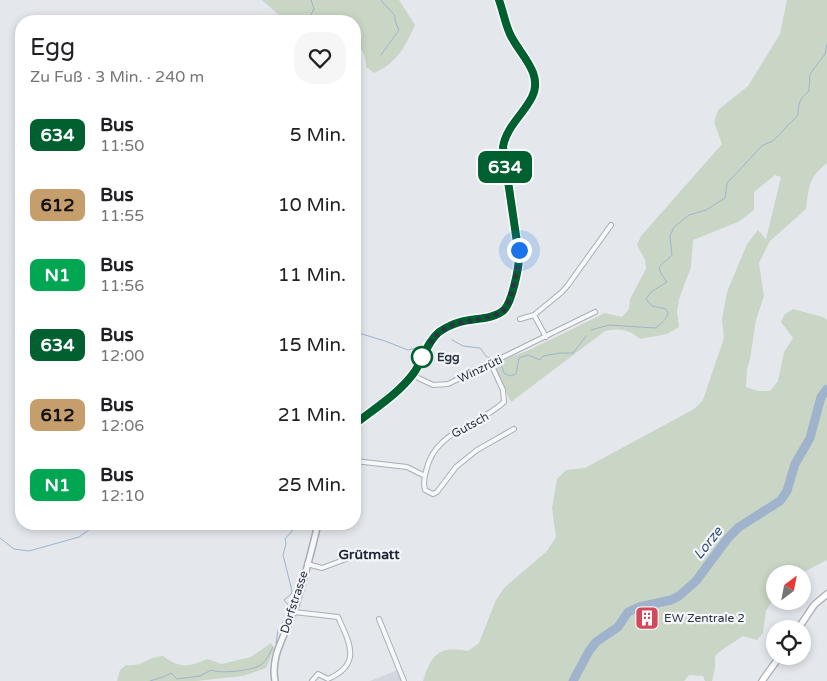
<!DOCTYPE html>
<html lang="de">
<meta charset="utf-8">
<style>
:root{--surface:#fff;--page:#f6f6f6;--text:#202124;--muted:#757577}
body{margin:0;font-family:"Varela Round",sans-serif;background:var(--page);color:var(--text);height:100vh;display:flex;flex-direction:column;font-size:19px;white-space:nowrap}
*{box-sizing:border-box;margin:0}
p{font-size:16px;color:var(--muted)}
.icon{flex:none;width:28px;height:28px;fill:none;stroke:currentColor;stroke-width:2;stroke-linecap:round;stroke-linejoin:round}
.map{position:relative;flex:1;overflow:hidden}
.side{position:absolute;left:15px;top:15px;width:346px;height:515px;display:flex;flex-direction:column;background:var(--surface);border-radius:20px;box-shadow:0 2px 8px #0003}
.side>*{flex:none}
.badge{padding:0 10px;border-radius:8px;font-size:18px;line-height:32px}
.needle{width:32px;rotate:32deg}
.fabs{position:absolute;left:766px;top:565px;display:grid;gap:10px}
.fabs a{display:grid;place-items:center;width:45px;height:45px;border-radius:50%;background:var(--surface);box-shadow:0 2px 8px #0003;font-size:25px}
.you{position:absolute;width:25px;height:25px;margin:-12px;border:4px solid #fff;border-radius:50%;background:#1a73e8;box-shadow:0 0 0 8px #1a73e833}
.map>.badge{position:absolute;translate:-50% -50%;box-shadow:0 0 0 2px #fff}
.round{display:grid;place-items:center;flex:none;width:52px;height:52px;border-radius:20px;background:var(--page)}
.head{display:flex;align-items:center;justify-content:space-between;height:85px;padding:0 15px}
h1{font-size:24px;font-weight:600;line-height:38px}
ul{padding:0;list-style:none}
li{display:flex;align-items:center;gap:15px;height:70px;padding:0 15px}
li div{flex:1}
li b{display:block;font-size:19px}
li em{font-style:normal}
li .badge{min-width:55px;font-weight:700;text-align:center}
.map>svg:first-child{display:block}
</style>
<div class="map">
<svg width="827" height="681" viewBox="0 0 827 681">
<rect width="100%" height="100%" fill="#e4e7ec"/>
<path fill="#d2d6de" d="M398,670l4,11h-32z"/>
<path fill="#c9d6c5" d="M262,0h137l16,25c-10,22 -18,38 -41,48l-8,-6c0,-11 -2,-16 -11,-23v-23h-72l-3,-5z
M787,0h40v163c-19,15 -18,24 -21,46l-36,32 -11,22 5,33 -8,24 -6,39 -3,10 -1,18 12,4h12l8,-10 6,-29 9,-14 -12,-16 3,-7 9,-6 30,8 4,3v240l-27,14h-25v22l-9,15 -3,22 -6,7 -14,-4c-10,7 -20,12 -28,20v13l-3,12h-7l-2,-5 -14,-1 -5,6h-261c9,-27 15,-35 45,-30l11,-8 17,-43 8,-12 43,-37 9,-14 -4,-29 5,-29 9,-9 19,-2 109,-59 9,-9 21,-62 -2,-19 5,-27 20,-48 11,-14 8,9 15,-62 -6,-2 -21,17v18l-16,12 -45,18 -2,27 -12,32 -2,13 2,15 -12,7 -27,5c-11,-10 -21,-11 -35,-8l-94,71 -20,-38 36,-13 78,-38 17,4 7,-8 1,-10 16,-30 -1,-9 -8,-15 4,-9 81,-92 -8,-22 4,-12 30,-24 32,-52z
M271,643l3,6 -8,19 -23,8 -47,5h-79l3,-11 6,-5c17,2 21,-8 37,-9 18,13 25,11 44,3l15,5 29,-7z"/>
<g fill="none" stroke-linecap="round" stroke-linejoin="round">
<path stroke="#9fb4cc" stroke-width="1" d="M311,0l3,9 -5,9 2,3
M381,0l14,16v5l4,9 -18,25
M591,330l18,-5 46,3c5,-3 12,-9 13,-15l-2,-4 -14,-3 -6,-7 5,-7 16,-10c-13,-18 -8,-14 5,-27l-2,-19 4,-9 15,-12 17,-5 19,-12 2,-15 36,-38 10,-4 25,-26c0,-12 2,-17 11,-24l1,-17 15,-20 2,-10
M355,332l30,9 23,9 13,-3
M452,340l11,6 17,2 6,8 5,3
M19,359l2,-8
M501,365l3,8 6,3 6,-2 3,-16 9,-3 12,5 3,-4 17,-3h13l13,-17
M355,419l45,-36 8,-9 14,-28
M0,538l14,11 15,2 50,-14 18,-13
M276,643l2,-13 13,-22 -7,-8 7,-6 1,-3 -9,-36 3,-11 -1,-5 7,-8 -1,-7
M150,681l13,-4 8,-4 6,6 23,-3 11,-6c9,4 43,1 51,-6 5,-4 8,-12 11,-17"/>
<path stroke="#9fb4cc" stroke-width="9" d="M573,681l16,-30 7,-9 22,-15 10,-15 11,-5 32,-7 8,-4 17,-15 32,-43 11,-11 41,-26 7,-10 8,-27 15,-26 11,-41 6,-8"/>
<g stroke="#a9aeb7" stroke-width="6">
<path id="minor" d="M520,319l14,-4
M546,337l-12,-22 28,-23 6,-7 43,-60
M491,364l12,26 1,12c-28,26 -69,28 -78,69 -2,7 -3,12 -1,19l8,4 4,-2 19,-25 21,-17 37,-21
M412,375l21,10 15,-1 147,-72
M355,461l52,6 18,9
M307,564l15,4 40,-15
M294,612l44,5c12,27 24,47 -10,62l-10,-5 -6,7
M379,619l25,62"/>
</g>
<g stroke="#a9aeb7" stroke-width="8">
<path id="tertiary" d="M355,424l52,-43 13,-18 10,-20 9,-10 20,-11 41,-9 7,-7 11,-36 1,-14 -15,-95 -1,-14 3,-12 26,-39 4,-13 -3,-11 -24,-40 -10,-32
M275,681c-5,-26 11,-47 19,-70 10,-29 17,-58 24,-87"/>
</g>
<g stroke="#a9aeb7" stroke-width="8">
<path id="secondary" d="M798,629l16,-24 13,-11
M762,681l18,-25"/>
</g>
<use href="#minor" stroke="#f7f8fa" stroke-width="4"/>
<use href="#tertiary" stroke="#f7f8fa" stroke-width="5"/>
<use href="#secondary" stroke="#fff" stroke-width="5.5"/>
</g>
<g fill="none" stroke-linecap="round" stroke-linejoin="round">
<g stroke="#fff" stroke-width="11">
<path id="line" d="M355,424c19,-15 43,-30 58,-50 10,-13 13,-31 26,-42 6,-4 14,-8 21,-10 13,-4 33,-2 44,-12 8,-8 15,-42 15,-54l-16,-109c3,-20 20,-32 29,-50 12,-24 -13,-43 -22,-63 -5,-11 -7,-23 -11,-34"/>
</g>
<use href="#line" stroke="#006030" stroke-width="8"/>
<path stroke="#2b3445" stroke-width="5" stroke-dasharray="0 9" d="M422,357c7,-10 11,-22 24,-29 14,-8 49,-9 58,-18 5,-6 7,-15 9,-22 3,-13 6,-24 6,-38"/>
</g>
<defs>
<g id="building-square" transform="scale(1.25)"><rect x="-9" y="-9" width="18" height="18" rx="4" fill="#d1495b" stroke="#f4f6f9"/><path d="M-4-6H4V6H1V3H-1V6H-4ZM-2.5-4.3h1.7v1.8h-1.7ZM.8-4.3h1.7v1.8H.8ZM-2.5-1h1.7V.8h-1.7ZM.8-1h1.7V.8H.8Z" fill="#fff"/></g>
</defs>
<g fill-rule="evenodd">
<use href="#building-square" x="647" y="618"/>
</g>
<circle fill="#fff" stroke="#006030" stroke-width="2.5" cx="422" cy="357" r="10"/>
<g text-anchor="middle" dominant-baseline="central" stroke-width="4.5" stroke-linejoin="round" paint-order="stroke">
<g font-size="12" font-weight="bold" fill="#2b3445" stroke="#f4f6f9" text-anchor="start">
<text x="437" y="357">Egg</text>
</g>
<g font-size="12" fill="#2b3445" stroke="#f4f6f9">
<text transform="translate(480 369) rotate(-26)">Winzrüti</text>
<text transform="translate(470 425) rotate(-29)">Gutsch</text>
<text transform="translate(294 602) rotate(-72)">Dorfstrasse</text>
</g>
<g font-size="12" fill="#2b3445" stroke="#f4f6f9" text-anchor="start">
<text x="664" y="618">EW Zentrale 2</text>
</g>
<g font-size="14" font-style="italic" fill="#34527a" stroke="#f4f6f9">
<text transform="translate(708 543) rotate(-51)">Lorze</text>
</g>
<g font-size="14" font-weight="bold" fill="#1d2536" stroke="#f4f6f9">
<text x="369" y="554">Grütmatt</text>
</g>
</g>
</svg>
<div class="fabs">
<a><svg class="needle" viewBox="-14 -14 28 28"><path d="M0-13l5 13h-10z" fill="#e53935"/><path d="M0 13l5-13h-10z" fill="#757577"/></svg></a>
<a><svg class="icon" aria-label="locate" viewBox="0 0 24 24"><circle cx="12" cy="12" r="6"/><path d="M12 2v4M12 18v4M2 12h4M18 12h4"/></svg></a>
</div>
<div class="you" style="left:519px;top:250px"></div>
<b class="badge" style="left:505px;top:167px;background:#006030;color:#fff">634</b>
<section class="side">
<div class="head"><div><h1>Egg</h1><p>Zu Fuß · 3 Min. · 240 m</p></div><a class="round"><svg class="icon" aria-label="heart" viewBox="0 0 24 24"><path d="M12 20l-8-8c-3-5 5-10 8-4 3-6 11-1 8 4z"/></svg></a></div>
<ul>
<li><span class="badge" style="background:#006030;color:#fff">634</span><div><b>Bus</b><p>11:50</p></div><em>5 Min.</em></li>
<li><span class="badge" style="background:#c69e6b;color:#111">612</span><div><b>Bus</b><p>11:55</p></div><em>10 Min.</em></li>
<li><span class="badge" style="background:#00a651;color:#fff">N1</span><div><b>Bus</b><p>11:56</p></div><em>11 Min.</em></li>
<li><span class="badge" style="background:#006030;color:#fff">634</span><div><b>Bus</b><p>12:00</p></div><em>15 Min.</em></li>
<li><span class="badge" style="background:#c69e6b;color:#111">612</span><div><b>Bus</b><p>12:06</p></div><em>21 Min.</em></li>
<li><span class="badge" style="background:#00a651;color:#fff">N1</span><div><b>Bus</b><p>12:10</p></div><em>25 Min.</em></li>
</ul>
</section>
</div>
